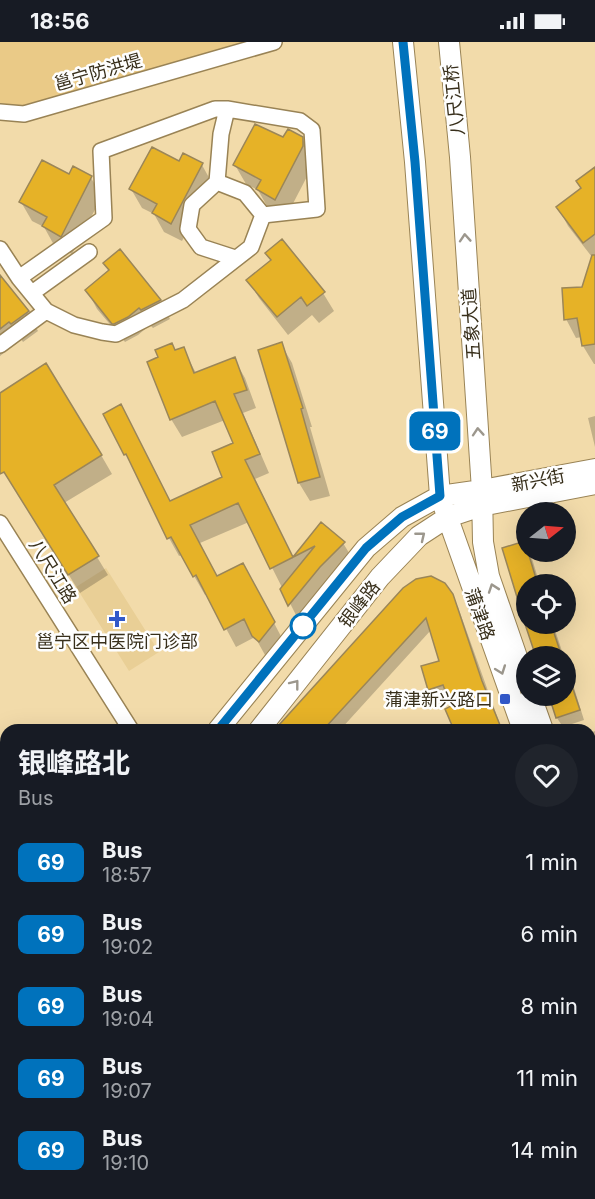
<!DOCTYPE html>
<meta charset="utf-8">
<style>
:root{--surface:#171b24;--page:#20242c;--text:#f1f3f6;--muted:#9ea1a6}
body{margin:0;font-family:Inter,"Noto Sans SC",sans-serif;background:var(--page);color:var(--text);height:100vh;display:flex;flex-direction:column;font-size:22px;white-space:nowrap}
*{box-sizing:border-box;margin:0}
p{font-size:20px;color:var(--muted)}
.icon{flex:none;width:33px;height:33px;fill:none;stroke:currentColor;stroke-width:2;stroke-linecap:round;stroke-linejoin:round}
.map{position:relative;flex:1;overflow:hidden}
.sheet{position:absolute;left:0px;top:682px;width:596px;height:476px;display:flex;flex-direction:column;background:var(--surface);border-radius:18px 18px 0 0;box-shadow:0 6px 24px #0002}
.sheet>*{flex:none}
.badge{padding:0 12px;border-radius:9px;font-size:21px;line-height:39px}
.needle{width:39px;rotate:73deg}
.tools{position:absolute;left:516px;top:460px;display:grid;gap:12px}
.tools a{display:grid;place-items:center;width:60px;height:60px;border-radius:50%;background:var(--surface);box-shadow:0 6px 24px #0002;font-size:30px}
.map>.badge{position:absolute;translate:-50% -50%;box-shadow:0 0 0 3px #fff}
.round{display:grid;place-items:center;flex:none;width:63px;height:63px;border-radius:32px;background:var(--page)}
.headline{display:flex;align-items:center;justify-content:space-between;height:102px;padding:0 18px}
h1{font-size:28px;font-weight:700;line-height:45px}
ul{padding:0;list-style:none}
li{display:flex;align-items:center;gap:18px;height:72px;padding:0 18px}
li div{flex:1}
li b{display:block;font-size:22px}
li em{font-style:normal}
li .badge{min-width:66px;font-weight:700;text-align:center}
.status{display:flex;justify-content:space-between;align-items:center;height:42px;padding:0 30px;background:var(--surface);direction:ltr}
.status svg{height:16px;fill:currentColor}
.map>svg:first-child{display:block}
</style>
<div class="status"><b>18:56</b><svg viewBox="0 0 49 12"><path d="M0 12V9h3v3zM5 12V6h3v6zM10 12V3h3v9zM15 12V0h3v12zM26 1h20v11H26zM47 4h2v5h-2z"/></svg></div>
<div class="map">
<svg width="595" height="1157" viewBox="0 0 595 1157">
<rect width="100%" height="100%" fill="#f2dbaa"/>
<path fill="#e9cf96" d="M106,526l53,84 -30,19 -53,-84z
M590,895l5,12v205h-5z
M6,1118v34h361l-5,5h-362v-34z"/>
<path fill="#eaca87" d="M0,0h274l-250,72 -24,-2z"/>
<path fill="#0003" d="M302,96l10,19 1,8 -27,52 -18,-9 -10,-18 -12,-6 -11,-19 49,-26z
M180,121l22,2 10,18 -30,58 -18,-9 -10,-18 -12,-6 -11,-19z
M74,126l17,10 11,18 -30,58 -18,-9 -10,-18 -12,-6 -11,-19 49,-26z
M595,127v92l-27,-35 -10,-19 24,-18z
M120,210l40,49 10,18 -17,9 -3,-3 -12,10 -13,7 -28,-33 -10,-19 23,-18 -5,-9z
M267,211l56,40 11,18 -15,12 -7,-8 -24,20 -29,-37 -11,-18 23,-19z
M595,228v94h-1l-11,-18 -1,-9 -6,1 -10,-19z
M0,236l28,34 10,19 -15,11 -2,-3 -21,17z
M281,302l11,19 20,64h-2l20,69 -20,5 -11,-18 -39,-132z
M183,307l13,24 38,-14 11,19 11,30 -13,5 26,60 -14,6 38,79 28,-34 22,19 11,18 -54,62 -51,-101 -49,21 17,35 36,5 31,59 -14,17 -5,-4 -10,-18 -19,10 -29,-54 -2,2 -23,-40 -3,1 -10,-18 -43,-84 -5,-48 50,97 53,-25 11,-34 -10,-24 -43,17 -11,-18 4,-67z
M0,352l101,61 11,19 -48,29 44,72 -28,18 -80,-129z
M595,374v31l-7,-29z
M524,501l2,9h4l10,33h-14v36l-23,-72z
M451,553l7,12 44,123h-46l-9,-21 6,-2 -4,-11 -13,4 -6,-11 11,-27 -10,-32 -91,100h-49l-6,-10z
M527,582h26l11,33h-26z
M566,620l18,58 -21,7 -6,-9 -7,-22h16z
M595,689v77l-5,-12v-63z
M590,936l5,12v63l-5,3z
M595,1089v22h-5v-21z"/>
<path fill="#e6b227" stroke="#9b8658" stroke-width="1.5" d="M255,82l28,13 5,-8 15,8v9l-28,54 -19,-11 5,-9 -28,-15z
M152,105l27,14 4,-8 20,10 -32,61 -19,-11 5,-9 -28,-15z
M42,118l27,14 4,-8 19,10 -31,61 -19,-11 5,-9 -28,-15z
M595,125v67l-12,9 -27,-36 25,-19 -5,-7z
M282,197l43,53 -18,14 -6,-9 -24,20 -31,-37 25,-20 -6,-7z
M120,207l41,51 -20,10 -2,-2 -11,9 -14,7h-2l-27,-34 24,-20 -6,-7z
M592,213h3v89l-13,2 -5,-28 -13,2 -2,-32 20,-1z
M0,233l29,36 -18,13 -2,-2 -9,7z
M282,300l21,66 -2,1 19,68 -22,6 -40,-133z
M172,301l3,7 9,-3 10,26 41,-16 12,33 -13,4 26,60 -15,6 48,97 28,-35 24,20 -25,25 -32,39 -8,-17 35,-43 -45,23 -32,-66 -48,22 27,51 26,-13 32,59 -16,20 -7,-6 -8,-17 -20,11 -28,-55 -3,2 -22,-40 -4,2 -41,-85 -2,1 -21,-41 18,-10 49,97 52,-24 -10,-25 21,-9 -18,-42 -45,19 -23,-58 11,-5 -3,-7z
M46,321l56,92 -48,30 45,71 -31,19 -64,-103 -4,2v-81z
M525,499l1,11h2l10,33h-12v35h-2l-22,-72z
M431,534l14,7 8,11 29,87 20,49h-48l-9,-21 6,-3 -8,-21 -15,5 -7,-24 18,-5 -13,-43 -103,112h-38l-6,-5 124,-137 13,-9z
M525,582h26l11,33h-26z
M566,632h2l12,36 -24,8 -7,-22h17z"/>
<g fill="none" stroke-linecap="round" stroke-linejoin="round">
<g stroke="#998355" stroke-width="18">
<path id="minor" d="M0,70l24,2 250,-72
M217,140l4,-48 6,-25
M0,207l19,29 27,33 28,14 28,7 14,2 67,-34 68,-53 12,-32
M19,236l85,-60 -3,-67 114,-42h12l73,12 12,9 5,79 -54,6 -18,-22 -28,-11 -25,23 -4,24 13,18 34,11
M32,251l57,-41
M0,303l46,-34
M0,481l131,207
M590,1140h5"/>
</g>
<g stroke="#998355" stroke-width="22">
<path id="major" d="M403,0l12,120 25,334 83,234
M449,0l11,115 22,333 1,52 6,34 37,107
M531,654l12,34
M218,688l148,-182 36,-31 38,-21 42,-6 113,-21
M259,688l121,-153 39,-41 29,-19 33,-11 114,-22
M590,801l5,13
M590,849l5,13
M0,987l6,-5
M0,1050l6,-7"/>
</g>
<use href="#minor" stroke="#fff" stroke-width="15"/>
<use href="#major" stroke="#fff" stroke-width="20"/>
</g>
<defs><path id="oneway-chevron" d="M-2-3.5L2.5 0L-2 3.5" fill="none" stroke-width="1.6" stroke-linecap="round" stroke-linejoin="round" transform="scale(1.5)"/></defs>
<g stroke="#9c978d">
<use href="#oneway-chevron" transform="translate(465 196) rotate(-94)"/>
<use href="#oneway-chevron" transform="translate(478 390) rotate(-94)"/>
<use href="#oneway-chevron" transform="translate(421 494) rotate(-39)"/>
<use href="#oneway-chevron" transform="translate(493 546) rotate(-109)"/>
<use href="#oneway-chevron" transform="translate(501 628) rotate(70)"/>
<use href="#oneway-chevron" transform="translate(295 642) rotate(-52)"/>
</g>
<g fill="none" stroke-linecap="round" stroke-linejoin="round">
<g stroke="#fff" stroke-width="14">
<path id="line" d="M218,688l148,-182 36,-31 38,-21 -25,-334 -12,-120"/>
</g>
<use href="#line" stroke="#0072bc" stroke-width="9"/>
</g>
<g fill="#3259c9" stroke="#fefefe" stroke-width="2">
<path d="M114 568h6v6h6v6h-6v6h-6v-6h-6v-6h6z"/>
<rect x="499" y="651" width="12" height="12" rx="3"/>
</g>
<circle fill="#fff" stroke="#0072bc" stroke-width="3" cx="303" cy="584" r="12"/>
<g text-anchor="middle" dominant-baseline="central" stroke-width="5" stroke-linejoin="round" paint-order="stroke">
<g font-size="18" fill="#382f1b" stroke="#fefefe">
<text transform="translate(98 30) rotate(-16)">邕宁防洪堤</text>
<text transform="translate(454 58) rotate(-96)">八尺江桥</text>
<text transform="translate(471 282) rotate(-94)">五象大道</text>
<text transform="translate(538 438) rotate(-11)">新兴街</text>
<text transform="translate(53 529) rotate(58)">八尺江路</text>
<text transform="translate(359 562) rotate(-52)">银峰路</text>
<text transform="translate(480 572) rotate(70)">蒲津路</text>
</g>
<g font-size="18" fill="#382f1b" stroke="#fefefe">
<text x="117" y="599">邕宁区中医院门诊部</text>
<text x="493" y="657" text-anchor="end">蒲津新兴路口</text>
</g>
</g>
</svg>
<div class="tools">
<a><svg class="needle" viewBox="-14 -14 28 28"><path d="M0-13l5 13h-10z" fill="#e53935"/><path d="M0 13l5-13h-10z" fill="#9ea1a6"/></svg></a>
<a><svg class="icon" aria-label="locate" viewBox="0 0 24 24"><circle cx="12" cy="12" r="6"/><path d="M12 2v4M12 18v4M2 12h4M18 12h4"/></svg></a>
<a><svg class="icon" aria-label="layers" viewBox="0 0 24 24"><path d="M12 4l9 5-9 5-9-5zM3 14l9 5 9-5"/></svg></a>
</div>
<b class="badge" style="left:435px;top:389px;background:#0072bc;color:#fff">69</b>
<section class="sheet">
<div class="headline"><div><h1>银峰路北</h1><p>Bus</p></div><a class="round"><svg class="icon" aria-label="heart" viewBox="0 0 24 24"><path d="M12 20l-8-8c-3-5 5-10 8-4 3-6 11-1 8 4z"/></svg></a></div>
<ul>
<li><span class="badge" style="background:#0072bc;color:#fff">69</span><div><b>Bus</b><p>18:57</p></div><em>1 min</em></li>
<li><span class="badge" style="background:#0072bc;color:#fff">69</span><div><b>Bus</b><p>19:02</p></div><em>6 min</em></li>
<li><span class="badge" style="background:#0072bc;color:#fff">69</span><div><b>Bus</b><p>19:04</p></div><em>8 min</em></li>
<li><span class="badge" style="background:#0072bc;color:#fff">69</span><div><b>Bus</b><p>19:07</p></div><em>11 min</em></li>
<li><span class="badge" style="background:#0072bc;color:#fff">69</span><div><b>Bus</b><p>19:10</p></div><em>14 min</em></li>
</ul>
</section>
</div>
